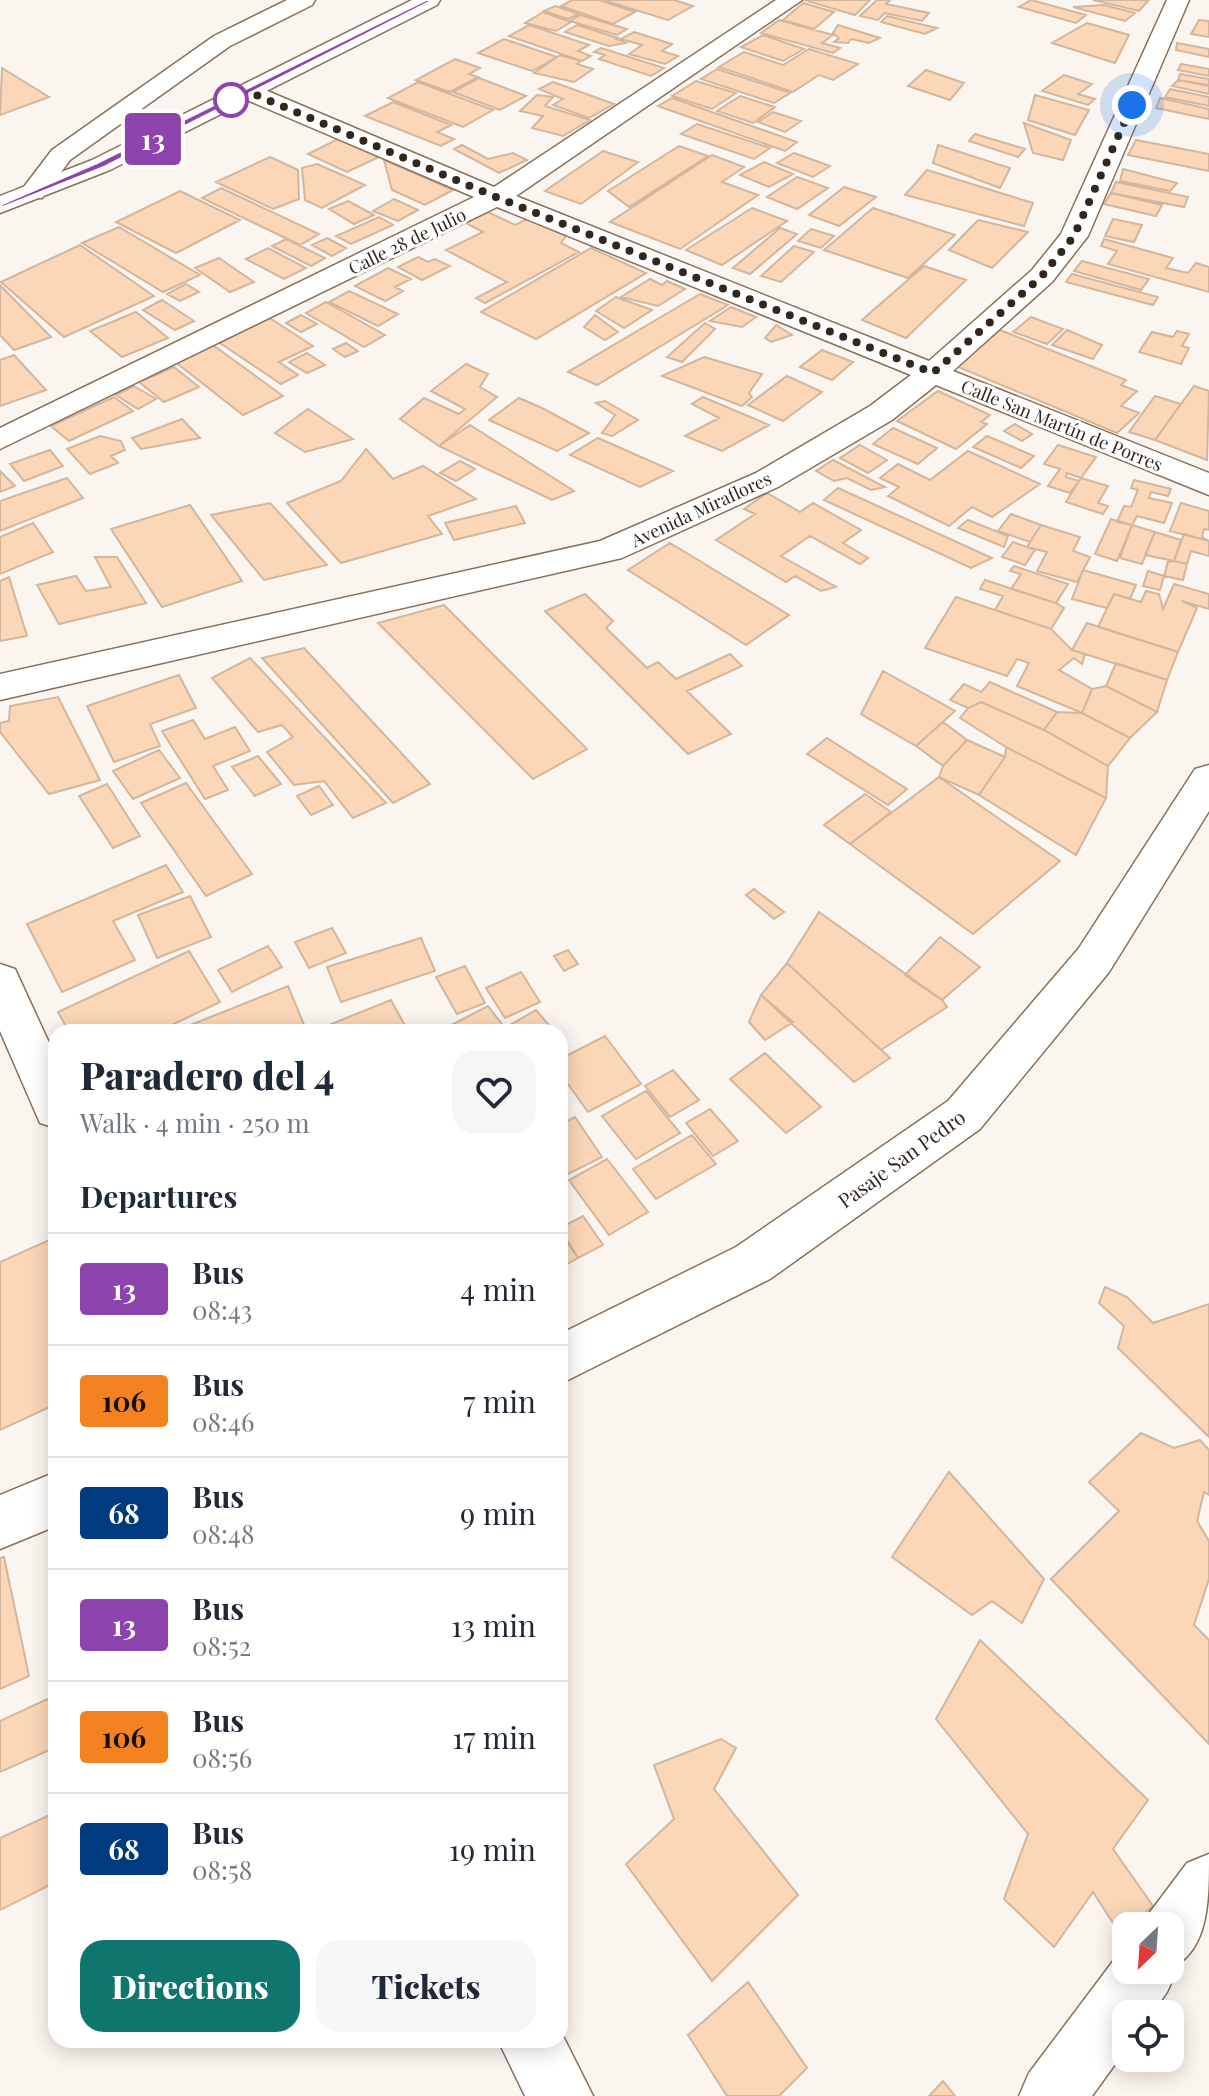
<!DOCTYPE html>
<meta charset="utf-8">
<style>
:root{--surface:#fff;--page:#f6f6f7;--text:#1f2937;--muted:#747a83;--line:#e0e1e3;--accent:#0f766e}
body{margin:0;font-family:"Playfair Display",serif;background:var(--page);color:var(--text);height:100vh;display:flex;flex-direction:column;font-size:30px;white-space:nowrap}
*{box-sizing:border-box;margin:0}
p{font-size:26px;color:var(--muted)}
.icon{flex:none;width:44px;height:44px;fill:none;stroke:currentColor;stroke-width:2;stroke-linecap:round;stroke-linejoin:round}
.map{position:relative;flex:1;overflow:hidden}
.sheet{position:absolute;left:48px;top:1024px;width:520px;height:1024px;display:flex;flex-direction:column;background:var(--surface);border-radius:24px;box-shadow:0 4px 20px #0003}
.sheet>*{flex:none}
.badge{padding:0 16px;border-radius:6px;font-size:28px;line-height:52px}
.needle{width:52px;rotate:205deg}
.tools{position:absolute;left:1112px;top:1912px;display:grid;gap:16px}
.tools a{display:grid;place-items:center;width:72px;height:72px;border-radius:16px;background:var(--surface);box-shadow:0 4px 20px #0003;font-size:40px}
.you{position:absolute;width:40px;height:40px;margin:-20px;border:6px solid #fff;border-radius:50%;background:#1a73e8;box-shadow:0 0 0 12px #1a73e833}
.map>.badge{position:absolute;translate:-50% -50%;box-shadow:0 0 0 4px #fff}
h2{padding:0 32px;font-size:30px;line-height:72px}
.round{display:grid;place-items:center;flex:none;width:84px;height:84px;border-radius:24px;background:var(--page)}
.overview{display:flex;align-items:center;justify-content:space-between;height:136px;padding:0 32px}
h1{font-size:38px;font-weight:800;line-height:60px}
.cta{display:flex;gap:16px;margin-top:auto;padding:16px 32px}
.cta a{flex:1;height:92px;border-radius:24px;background:var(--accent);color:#fff;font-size:32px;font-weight:800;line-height:92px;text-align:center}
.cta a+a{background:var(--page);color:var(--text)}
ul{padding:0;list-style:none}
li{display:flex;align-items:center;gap:24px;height:112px;padding:0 32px;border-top:2px solid var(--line)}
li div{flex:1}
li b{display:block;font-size:30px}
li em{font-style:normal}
li .badge{min-width:88px;font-weight:700;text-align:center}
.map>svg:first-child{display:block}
</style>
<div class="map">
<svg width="1209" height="2096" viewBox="0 0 1209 2096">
<rect width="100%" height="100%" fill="#fbf5ef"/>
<path fill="#fbd7b7" stroke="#d2b69d" stroke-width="2" d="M572,0h27l36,12 -22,12 -52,-18z
M603,0h71l19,6 -25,14z
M804,0h66l-15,15z
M877,0h13l-4,4 43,9 -7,8 -37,-8 -7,7 -18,-4z
M1031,0l55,15 -10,8 -57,-16z
M1093,0h49l6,1 -9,10z
M803,3l31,9 -20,17 -31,-9z
M1104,5l31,8 -10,8 -52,-14z
M555,6l24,8 -11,5 -24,-8z
M543,12l28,10 -15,9 -31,-8z
M580,15l47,14 -10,6 -47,-14z
M887,16l50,12 -12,6 -44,-12z
M779,20l54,15 -11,8 18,5 -7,5 -72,-20z
M1199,20l10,1v16l-18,-3z
M1087,23l42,12 -14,28 -63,-20z
M529,25l60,20 -11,6 13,5 -9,5 -73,-25z
M577,25l41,13 -2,1 10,4 -17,3 -44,-14z
M838,25l42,13 -11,5 -18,-4 -3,4 -14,-1 5,-4 -6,-5z
M634,32l38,12 -10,7 16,5 -13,8 -36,-10 13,-9 -21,-6z
M763,35l41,14 -21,12 -42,-14z
M504,39l53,18 -25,14 -54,-18z
M1177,43l32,6v8l-33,-7z
M601,48l63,20 -13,8 -52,-17 6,-4 -11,-3z
M809,49l49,15 -25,16 -14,-5 -26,17 -74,-25 25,-15 39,13z
M560,55l21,6 -4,3 16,5 -19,13 -40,-9z
M455,59l25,9 -11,6 9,3 -28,15 -34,-12z
M1181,64l28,5v7l-31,-6z
M2,68l47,29 -49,18z
M717,69l73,24 -16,10 -73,-24z
M926,70l38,13 -14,17 -42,-14z
M1180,74l29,5v6l-31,-5z
M1064,75l28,9 -14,10 17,5 -7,6 -46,-14z
M479,78l47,18 -26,14 -47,-18z
M1178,80l31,6v8l-37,-8z
M696,81l40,12 -24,16 -40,-13z
M418,82l75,28 -30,17 -75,-29z
M553,82l61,22 -25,14 -36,-13 10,-6 -24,-10z
M1170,89l39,8v9l-44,-9z
M537,95l16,2 -8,9 45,14 -27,16 -31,-8 11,-12 -23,-5z
M1035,95l54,15 -14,25 -47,-15z
M740,96l35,11 -22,16 -36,-12z
M672,98l125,44 -12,9 -127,-45z
M1160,98l49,11v10l-53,-11z
M393,102l58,23 -14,7 17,7 -13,7 -76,-30z
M773,112l28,9 -16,11 -27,-10z
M1024,123l47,17 -8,20 -30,-7z
M697,124l73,24 -16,11 -73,-25z
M975,134l50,15 -7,8 -49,-16z
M340,138l39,19 -32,15 -39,-18z
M1136,140l73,14v17l-81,-16z
M462,145l26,14 25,-6 14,7 -28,13 -45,-24z
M938,145l72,23 -10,20 -67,-25z
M679,146l29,10 -79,51 -21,-16z
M603,151l35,11 -57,42 -36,-13z
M794,153l36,13 -17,11 -36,-14z
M712,155l32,12 -22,15 36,13 -78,54 -70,-27z
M270,157l28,13 1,29 -26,10 -57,-27z
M384,160l69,30 -28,15 -33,-15z
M764,162l29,12 -24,13 -29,-12z
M317,164l48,21 -43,23 -17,-8 -3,-32z
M1123,169l54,14 -7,8 -50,-10z
M927,170l106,33 -9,23 -119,-31z
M797,177l31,11 -31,21 -30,-12z
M1116,182l72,15 -4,10 -73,-14z
M844,187l32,10 -37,29 -30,-11z
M221,188l98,46 -19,11 -98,-47z
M180,191l60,29 -64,33 -60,-31z
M1111,193l51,12 -6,11 -52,-12z
M394,199l24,11 -20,11 -25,-10z
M348,201l26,14 -20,9 -25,-15z
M752,208l35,13 -65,44 -36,-15z
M873,208l82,27 -47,43 -84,-28z
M488,212l27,13 14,-7 37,18 -5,7 18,9 -94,51 -9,-5 31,-16 -61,-32 37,-18 -17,-9z
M379,217l14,8 -42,19 -15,-8z
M1113,219l29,6 -8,17 -29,-6z
M978,220l50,12 -36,36 -43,-18z
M119,227l81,48 -37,17 -81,-49z
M780,228l17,6 -47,40 -17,-6z
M811,229l23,7 -13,12 -23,-7z
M327,238l19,10 -14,8 -20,-11z
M286,239l39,19 -14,8 -39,-20z
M1104,239l69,19 -7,10 22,5 8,-10 13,4v25l-101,-28 9,-13 -16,-5z
M80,245l74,51 -90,41 -63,-55z
M794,246l20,6 -33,30 -20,-6z
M268,248l38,20 -22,11 -38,-20z
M591,248l55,25 -110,66 -55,-27z
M418,257l10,5 7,-3 15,7 -28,14 -24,-13z
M219,258l35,24 -24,10 -35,-24z
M1082,261l67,18 -8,11 -67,-19z
M924,266l42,14 -60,58 -44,-18z
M388,268l23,11 -16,8 8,4 -18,10 -30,-15z
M1072,274l86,23 -5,8 -87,-23z
M650,279l12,6 5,-4 18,8 -27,17 -37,-9z
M186,284l13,8 -19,9 -13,-7z
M0,285l51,52 -37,13 -14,-15z
M349,291l49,23 -20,12 -49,-24z
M700,294l28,11 -131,80 -29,-13z
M616,297l36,13 -28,18 -28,-17z
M162,300l32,21 -19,9 -32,-20z
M326,302l59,33 -21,12 -58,-34z
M731,307l25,10 -14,10 -32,-6z
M136,312l32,26 -46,19 -32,-26z
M265,315l48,31 -34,16 19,13 -17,9 -67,-45z
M301,315l16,9 -16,8 -15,-9z
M595,315l23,17 -13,8 -21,-13z
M1031,317l32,12 -16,15 -34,-12z
M705,323l10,6 -33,33 -15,-5z
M776,325l16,10 -21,7 -6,-4z
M1000,330l126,50 -5,5 16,6 -16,15 18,7 -22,20 -161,-67z
M1067,330l35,15 -9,14 -41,-14z
M1177,331l12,3 -7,12 7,2 -8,16 -42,-12 13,-20 21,5z
M346,343l12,8 -13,6 -12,-8z
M213,345l70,51 -40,19 -69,-54z
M822,350l31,12 -21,18 -32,-13z
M307,353l18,12 -18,8 -18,-11z
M14,355l32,35 -46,16v-46z
M704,357l58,17 -13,19 3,4 -10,9 -80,-30z
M466,364l22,10 -8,13 17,10 -58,49 -39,-27 24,-21 35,16 6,-5 -34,-18z
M174,367l25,20 -35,15 -25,-20z
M787,376l35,16 -39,29 -35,-16z
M134,386l22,13 -18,10 -22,-14z
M1194,386l15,5 -2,69 -52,-20z
M938,391l52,24 -9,7 6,2 -31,25 -59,-28z
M1155,396l26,8 -26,36 -26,-8z
M114,397l19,14 -64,30 -18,-15z
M703,397l66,28 -47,26 -37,-15 34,-18 -27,-14z
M519,398l23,10 47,25 -32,18 -68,-31z
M605,401l33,19 -26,16 -10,-3 13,-18 -19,-12z
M308,409l45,30 -48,13 -30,-19z
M182,419l18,19 -59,11 -9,-11z
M1015,424l17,10 -10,7 -18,-10z
M470,425l104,66 -22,9 -113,-54z
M893,428l44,20 -19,16 -45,-20z
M100,436l21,5 4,9 -14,6 7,7 -28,11 -23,-25z
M987,436l47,20 -13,12 -48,-21z
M598,438l75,33 -33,16 -70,-32z
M860,445l27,15 -19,13 -28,-15z
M1058,445l38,12 -15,21 -14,-5 -1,4 13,4 -9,12 -22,-7 12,-17 -16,-5z
M366,449l27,30 30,-13 53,33 -48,17 14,18 -101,29 -54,-60 54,-22z
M50,450l13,16 -39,15 -14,-17z
M968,451l72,33 -48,33 -20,-10 -23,19 -61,-30 11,-9 -19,-9 18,-14 32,16z
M833,460l52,27 -14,3 -24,-12 -13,3 -18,-10z
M460,461l15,8 -19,12 -16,-8z
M0,471l15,15 -15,6z
M67,478l16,20 -83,33v-30z
M1081,478l27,8 -10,17 10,3 -5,8 -37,-12z
M1134,480l37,9 -3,7 -17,-4 -2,6 23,5 -8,20 -27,-7 -5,9 -15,-3 7,-16 7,1 7,-17 -7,-2z
M838,488l154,70 -21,10 -147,-68z
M767,493l33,19 13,-9 48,27 -18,13 25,15 -8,6 -50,-28 -29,20 55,31 -15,4 -26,-15 -9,6 -70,-42 39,-26 -11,-5z
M270,503l57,62 -63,15 -53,-65z
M1181,503l28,8v19l-5,-1 -2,8 7,4 -39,-10z
M190,505l52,76 -80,26 -51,-78z
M516,506l9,17 -71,17 -9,-17z
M1011,514l30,11 -11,17 -32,-11z
M1111,519l21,6 -15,36 -22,-7z
M968,520l40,16 -4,11 -46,-19z
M33,523l20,29 -53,22v-37z
M1041,525l39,12 -7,14 17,6 -13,25 -40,-11 10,-19 -20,-5z
M1132,525l23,7 -13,32 -22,-6z
M1155,532l26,8 -7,21 -29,-6z
M1184,534l25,7v15l-18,-5 -4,13 -13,-3z
M1013,542l22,8 -10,15 -23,-8z
M670,543l119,72 -43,30 -118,-75z
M95,557h22l29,46 -87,21 -22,-39 39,-9 10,15 25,-4z
M1174,561l13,3 -4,16 -19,-4 4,-14z
M1014,566l54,18 -12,19 -45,-14 10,-15 -11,-3z
M1083,570l53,15 -6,14 -16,-5 -7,14 -35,-9z
M1148,571l16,5 -4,14 -17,-4z
M9,577l18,59 -27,5v-60z
M985,580l71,23 8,5 -13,21 -56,-19 8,-14 -23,-7z
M1174,584l35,10v15l-27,-8 15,7 -19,44 -80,-25 16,-33 27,8 5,-11 13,3 4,15z
M585,594l28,27 -7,7 41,40 11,-6 18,17 54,-25 12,12 -55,25 44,43 -43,20 -143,-143z
M956,597l95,32 21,21 13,4 -3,10 -8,-6 -15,12 33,19 -10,24 -65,-27 12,-23 -12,-4 -10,17 -82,-28z
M444,605l143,144 -54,30 -155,-156z
M1087,623l91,29 -11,28 -95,-30z
M304,648l126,136 -37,19 -131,-145z
M250,658l136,145 -33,15 -29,-37 -30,4 -27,-33 26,-15 -11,-12 -24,7 -46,-54z
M1116,663l51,17 -10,32 -51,-26z
M883,671l72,40 -39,35 -55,-32z
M179,675l17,33 -46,16 10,22 -46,16 -27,-56z
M990,682l67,30 -13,18 -63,-28 -13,6 -18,-8 14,-16 17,8z
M1106,686l51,26 -27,26 -48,-25 10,-24z
M58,697l42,83 -51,14 -49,-62v-9l9,-2 1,-15z
M981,702l63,28 64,36 -2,32 -100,-51 -46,-29 8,-10z
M1057,712l25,1 48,25 -22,28 -64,-36z
M193,720l12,19 30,-12 15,24 -37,15 15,24 -23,9 -43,-68z
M943,722l24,18 -24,26 -27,-20z
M827,738l80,51 -19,16 -81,-51z
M967,740l38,17 -26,38 -40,-18 4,-11z
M1006,747l100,51 -30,57 -97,-60 26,-38z
M159,750l21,28 -47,21 -20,-28z
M258,756l23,28 -26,12 -23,-29z
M939,777l121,84 -87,73 -123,-90z
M186,783l66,91 -46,22 -65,-93z
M107,784l33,52 -27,12 -34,-52z
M319,786l14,19 -22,10 -14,-19z
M865,794l26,18 -41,32 -26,-19z
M166,865l17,27 -70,29 22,39 -73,32 -35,-68z
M754,889l30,23 -10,7 -28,-24z
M190,896l21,41 -54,21 -19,-43z
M819,912l123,88 5,7 -66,43 -94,-87z
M332,928l14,25 -37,15 -14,-26z
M940,937l40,30 -38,33 -37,-25z
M421,938l14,33 -94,31 -14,-35z
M268,946l14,21 -50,25 -14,-22z
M568,950l10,14 -14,7 -10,-15z
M189,951l31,51 -63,30h-88l-11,-20z
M787,963l94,87 9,8 -36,24 -93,-87z
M465,966l20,37 -28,11 -21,-37z
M521,972l19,30 -35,16 -19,-30z
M288,986l19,46h-134z
M761,995l32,27 -28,18 -16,-18z
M391,1000l17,31h-94z
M488,1006l20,26h-70z
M536,1010l19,22h-39l-6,-7z
M605,1036l36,48 -53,28 -28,-39v-14z
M765,1053l56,54 -35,26 -56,-54z
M673,1070l26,30 -29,17 -25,-31z
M646,1091l34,42 -44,26 -34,-43z
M710,1109l28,32 -25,15 -27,-33z
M575,1117l27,40 -40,20 -2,-52z
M692,1135l24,29 -60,35 -23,-30z
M607,1159l41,53 -39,23 -40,-55z
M583,1216l20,29 -25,13 -18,-30z
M560,1232l18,26 -18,10z
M56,1237v167l-56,26v-168z
M1105,1287l22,10 26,26 56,-19v133l-91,-89 6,-22 -25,-23z
M1141,1433l33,15 26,-8 9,10v45l-5,-3 -7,29 12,20v38l-15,46 15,15v104l-158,-165 68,-68 -30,-29z
M949,1472l95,107 -22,44 -30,-22 -20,14 -80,-58z
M4,1557l25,119 -29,13v-131z
M980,1640l168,160 -35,49 40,57 -33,28 -27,-42 -39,55 -50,-48 24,-65 -92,-115z
M56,1695v52l-56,25v-51z
M721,1739l15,9 -22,41 84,106 -86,86 -86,-117 48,-45 -20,-54z
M56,1812v70l-56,28v-72z
M748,1982l59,86 -28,28h-52l-39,-61z
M943,2081l12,15h-26z"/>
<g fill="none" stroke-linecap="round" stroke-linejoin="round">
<g stroke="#8a7059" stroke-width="3">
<path id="minor" d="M287,0h28l-3,5 -82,41 -76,54 -84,60 -28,38h-18l-4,-6 32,-42 162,-114z
M776,0h26l-286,196 413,165 103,-91 29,-36 106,-234h22l-101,236 -36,46 -99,89 256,102v22l-273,-110 -44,35 -114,67 -156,71 -622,142v-26l600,-133 156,-68 114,-67 41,-31 -414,-168 -497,242v-21l474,-231 -234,-100 -3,-5 3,-5h18l236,100z
M1209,765v46l-100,161 -129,157 -210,150 -210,105v-50l176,-87 212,-146 131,-153 116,-179z
M0,964l15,5 41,89v70l-16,-5 -40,-92z
M56,1472v54l-56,23v-54z
M1209,1854c0,45 0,92 -34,112l2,4 -10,22 -15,22h-26v35l-34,47h-73l10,-23 94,-125 3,-2v24h44v-44h-27l5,-11 39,-52z
M560,2030l33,66h-68l-27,-56h62z"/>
</g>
<g stroke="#8a7059" stroke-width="3">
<path id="highway" d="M412,0h28l-3,5 -327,165 -110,43v-17l92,-36z"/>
</g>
<use href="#minor" fill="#fff" fill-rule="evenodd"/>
<use href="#highway" fill="#fff" fill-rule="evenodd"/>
</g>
<path fill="#8e44ad" stroke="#fff" stroke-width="2" d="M426,0h7l-329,167 -101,40 -3,-2 97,-42z"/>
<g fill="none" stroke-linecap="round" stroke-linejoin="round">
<path stroke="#32271d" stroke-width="8" stroke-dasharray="0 14.4" d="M231,100l18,-8 247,105 437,176 109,-97 32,-40 58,-131"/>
</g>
<circle fill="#fff" stroke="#8e44ad" stroke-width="4" cx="231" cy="100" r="16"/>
<g text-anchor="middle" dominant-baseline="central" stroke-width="6" stroke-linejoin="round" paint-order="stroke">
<g font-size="18" fill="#32271d" stroke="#fff">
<text transform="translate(407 241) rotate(-26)">Calle 28 de Julio</text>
<text transform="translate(1062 425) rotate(22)">Calle San Martín de Porres</text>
<text transform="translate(701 509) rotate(-25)">Avenida Miraflores</text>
</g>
<g font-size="20" fill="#32271d" stroke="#fff">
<text transform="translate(901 1158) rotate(-36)">Pasaje San Pedro</text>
</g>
</g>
</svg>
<div class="tools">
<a><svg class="needle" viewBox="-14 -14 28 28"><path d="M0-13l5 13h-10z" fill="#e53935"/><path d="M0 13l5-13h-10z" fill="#747a83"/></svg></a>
<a><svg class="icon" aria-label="locate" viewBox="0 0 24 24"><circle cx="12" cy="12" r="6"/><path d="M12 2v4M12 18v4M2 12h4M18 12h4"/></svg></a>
</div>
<div class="you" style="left:1132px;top:105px"></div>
<b class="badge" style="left:153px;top:139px;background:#8e44ad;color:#fff">13</b>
<section class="sheet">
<div class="overview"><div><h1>Paradero del 4</h1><p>Walk · 4 min · 250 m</p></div><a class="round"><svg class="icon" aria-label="heart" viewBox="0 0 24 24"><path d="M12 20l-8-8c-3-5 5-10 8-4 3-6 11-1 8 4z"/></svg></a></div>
<h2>Departures</h2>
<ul>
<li><span class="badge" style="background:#8e44ad;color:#fff">13</span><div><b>Bus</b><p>08:43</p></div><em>4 min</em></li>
<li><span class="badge" style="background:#f58220;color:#111">106</span><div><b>Bus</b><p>08:46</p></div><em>7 min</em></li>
<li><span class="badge" style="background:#003b80;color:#fff">68</span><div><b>Bus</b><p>08:48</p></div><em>9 min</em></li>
<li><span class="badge" style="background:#8e44ad;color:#fff">13</span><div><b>Bus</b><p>08:52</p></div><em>13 min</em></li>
<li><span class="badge" style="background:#f58220;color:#111">106</span><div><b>Bus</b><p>08:56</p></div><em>17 min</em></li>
<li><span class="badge" style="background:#003b80;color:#fff">68</span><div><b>Bus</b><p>08:58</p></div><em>19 min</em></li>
</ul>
<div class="cta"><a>Directions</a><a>Tickets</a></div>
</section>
</div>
